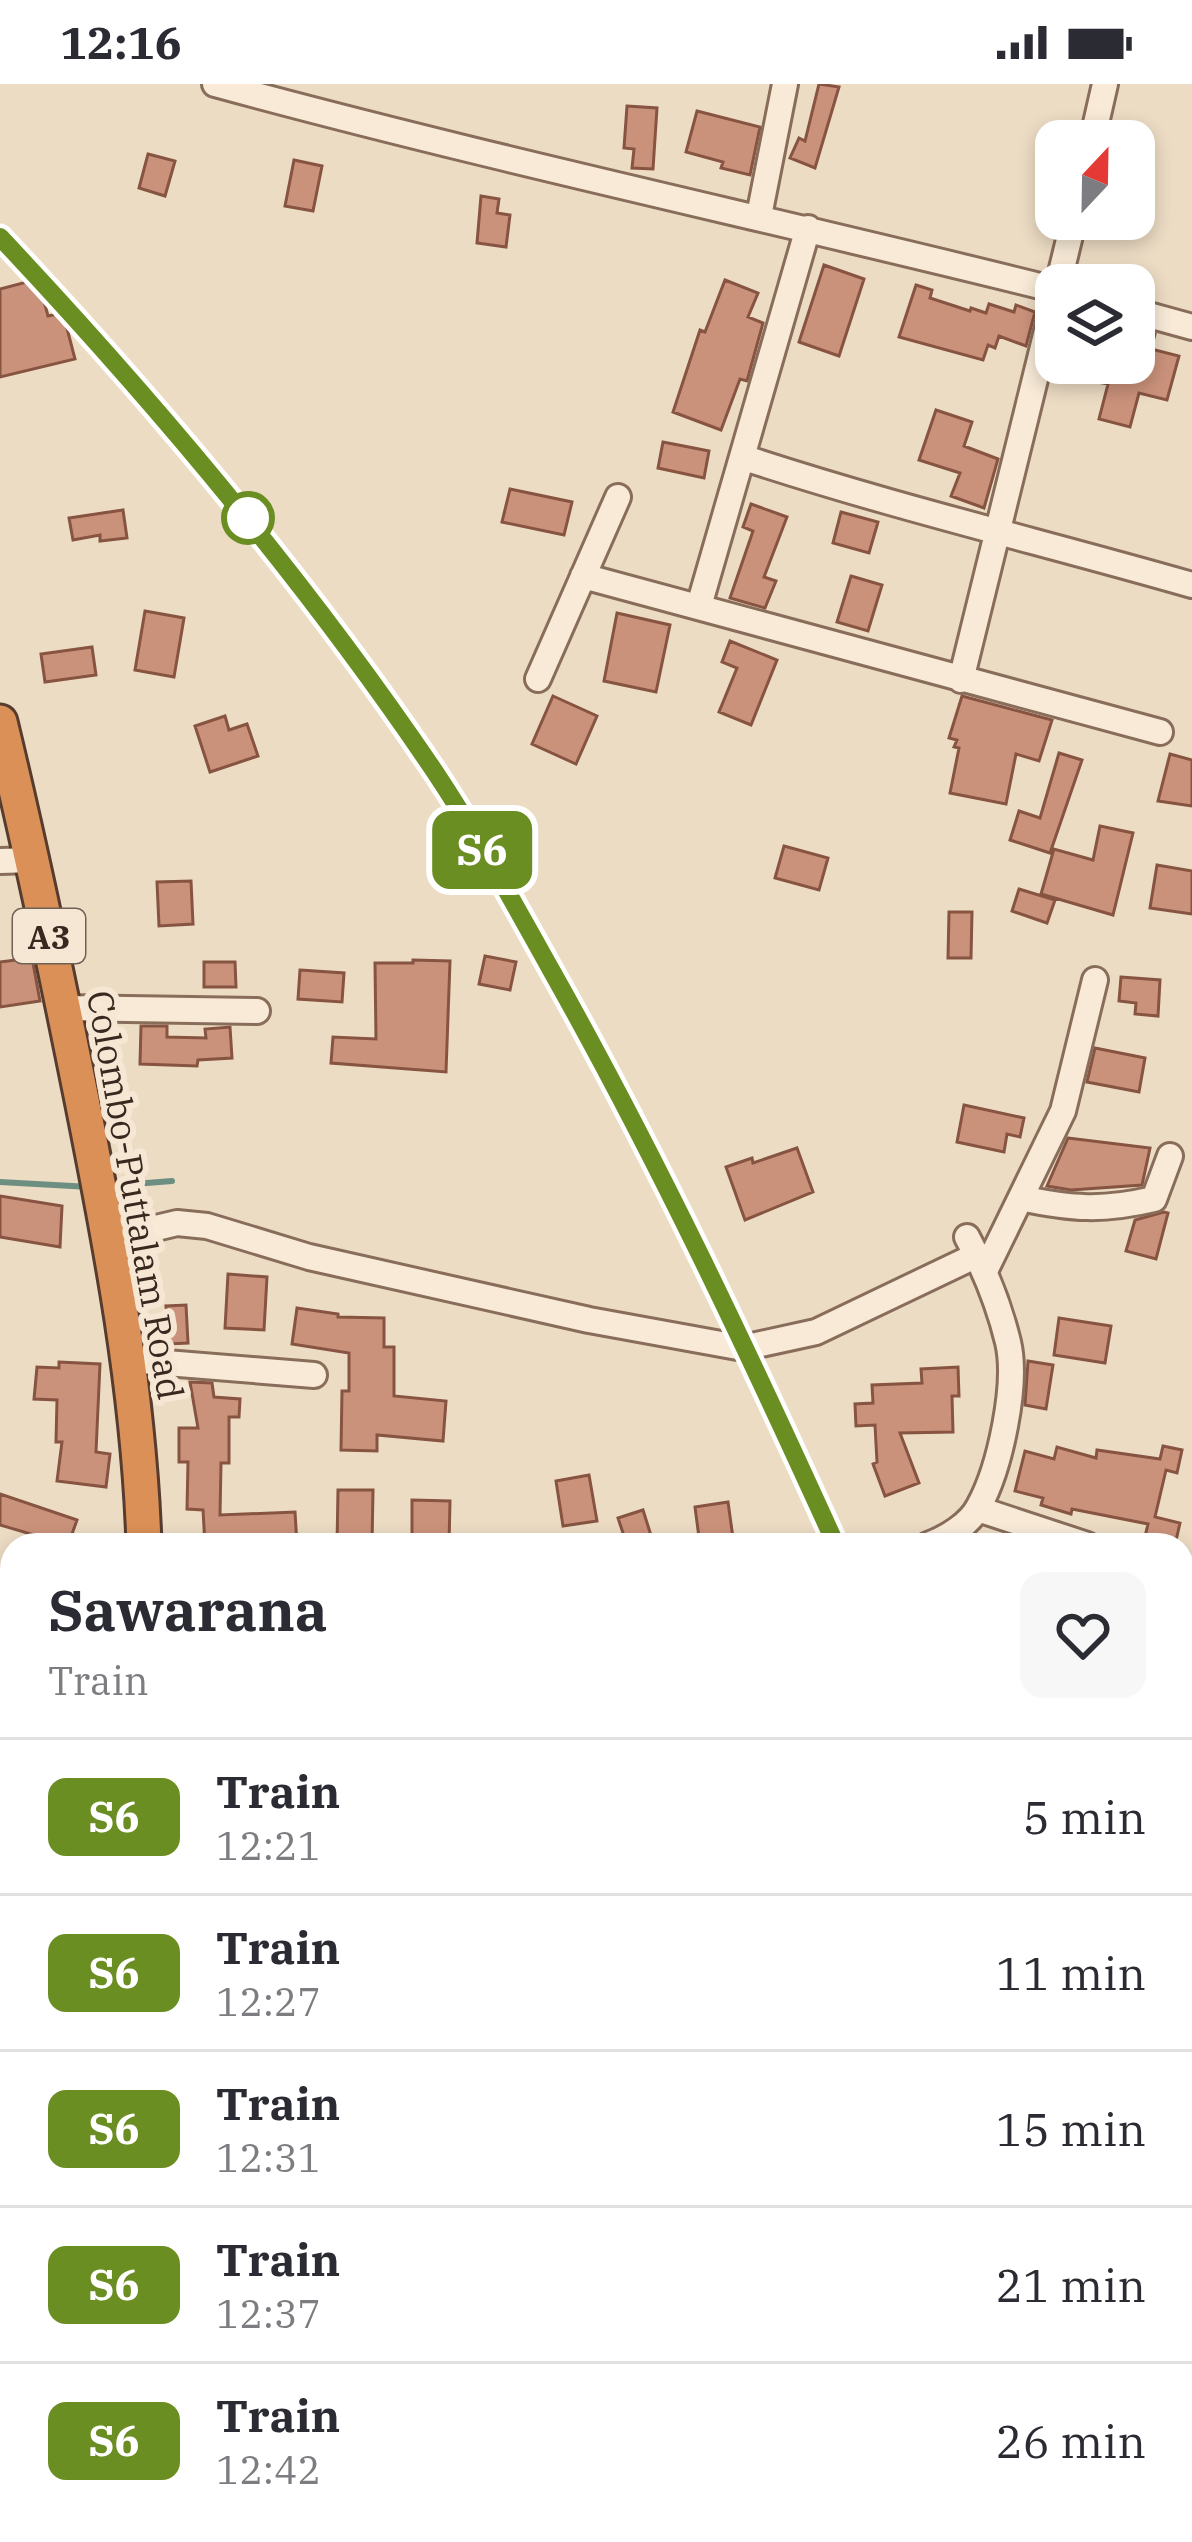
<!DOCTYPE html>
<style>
:root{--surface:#fff;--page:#f7f7f7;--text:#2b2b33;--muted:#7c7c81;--line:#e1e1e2}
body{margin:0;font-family:"IBM Plex Serif",serif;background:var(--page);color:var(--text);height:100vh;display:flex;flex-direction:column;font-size:45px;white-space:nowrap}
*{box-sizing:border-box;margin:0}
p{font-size:39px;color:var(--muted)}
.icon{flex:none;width:66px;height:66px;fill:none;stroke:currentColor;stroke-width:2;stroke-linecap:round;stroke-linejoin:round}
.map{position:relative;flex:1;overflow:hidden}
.drawer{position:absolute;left:0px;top:1449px;width:1194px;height:1011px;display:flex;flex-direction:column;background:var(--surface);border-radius:36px 36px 0 0;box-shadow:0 6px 18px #0003}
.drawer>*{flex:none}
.badge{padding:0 24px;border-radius:18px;font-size:42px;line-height:78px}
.needle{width:78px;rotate:22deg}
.tools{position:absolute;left:1035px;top:36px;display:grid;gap:24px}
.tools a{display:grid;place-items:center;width:120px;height:120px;border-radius:24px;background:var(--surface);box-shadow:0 6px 18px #0003;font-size:60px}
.map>.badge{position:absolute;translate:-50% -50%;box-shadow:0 0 0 6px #fff}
.round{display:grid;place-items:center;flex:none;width:126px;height:126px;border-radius:24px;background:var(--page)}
.summary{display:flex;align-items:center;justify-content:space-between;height:204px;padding:0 48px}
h1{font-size:57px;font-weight:800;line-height:90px}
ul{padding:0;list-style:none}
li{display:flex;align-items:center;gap:36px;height:156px;padding:0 48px;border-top:3px solid var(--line)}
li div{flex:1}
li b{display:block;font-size:45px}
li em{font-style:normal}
li .badge{min-width:132px;font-weight:700;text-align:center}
.status{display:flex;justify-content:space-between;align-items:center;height:84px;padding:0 60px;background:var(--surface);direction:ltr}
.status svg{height:33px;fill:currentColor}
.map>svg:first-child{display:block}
</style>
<div class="status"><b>12:16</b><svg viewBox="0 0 49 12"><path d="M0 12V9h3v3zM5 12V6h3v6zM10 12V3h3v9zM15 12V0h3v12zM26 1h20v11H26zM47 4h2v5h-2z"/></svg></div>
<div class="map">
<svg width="1192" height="2458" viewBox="0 0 1192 2458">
<rect width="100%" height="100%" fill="#eddcc4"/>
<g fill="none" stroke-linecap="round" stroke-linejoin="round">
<path stroke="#6d8f82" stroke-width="6" d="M0,1098l90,5
M109,1102l63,-5"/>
</g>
<path fill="#cb927b" stroke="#865441" stroke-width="3" d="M819,0l20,3 -24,81 -25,-10 9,-20 6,3z
M627,22l30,2 -4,61 -21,-1 2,-19 -10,-1z
M697,27l63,16 -10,48 -29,-7 2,-6 -37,-10z
M148,70l27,7 -10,35 -26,-8z
M294,76l28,6 -9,45 -28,-5z
M481,112l18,3 -2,14 13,2 -4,32 -29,-4z
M824,181l40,14 -25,77 -40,-14z
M38,195l10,37 15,-3 12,46 -75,18v-88z
M725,196l33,13 -10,24 15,6 -16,58 -7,-2 -19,51 -48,-18 27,-82 5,2z
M916,201l16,5 -2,8 40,13 1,-3 15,5 3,-9 25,8 2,-7 19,7 -9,34 -27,-10 -4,12 -7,-3 -5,15 -84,-23z
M1134,244l21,6 -4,15 28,7 -12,44 -28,-7 -9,34 -31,-8 9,-35 -10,-2 5,-19h31z
M936,326l36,12 -8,24 34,13 -14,49 -33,-12 9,-23 -41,-13z
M663,358l46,9 -5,27 -46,-10z
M510,405l62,13 -8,33 -62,-13z
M751,420l36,13 -23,60 12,4 -11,27 -35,-10 23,-67 -10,-4z
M123,426l4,28 -27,3v-6l-27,5 -4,-22z
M841,428l37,10 -9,31 -36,-10z
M851,492l31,9 -14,46 -31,-9z
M145,527l39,7 -10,59 -39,-7z
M617,529l53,12 -14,67 -52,-11z
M730,557l47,19 -26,65 -32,-13 18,-44 -15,-6z
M92,563l4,28 -51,7 -4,-28z
M553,612l44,20 -21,48 -44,-20z
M962,612l90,24 -13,41 -23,-7 -10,50 -56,-11 9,-45 -5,-1 3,-7 -8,-2z
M225,632l4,14 18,-6 11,32 -48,16 -15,-46z
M1059,669l23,7 -32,93 -40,-13 9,-29 21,7z
M1170,670l22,6v46l-34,-5z
M1100,742l33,7 -20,82 -72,-21 13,-45 39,11z
M784,762l44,12 -9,32 -44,-12z
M1157,781l35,6v43l-42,-6z
M191,797l2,43 -34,2 -2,-44z
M1019,805l36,11 -8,23 -35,-12z
M949,828h23l-1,46h-23z
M485,872l31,6 -6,28 -31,-6z
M32,874l8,43 -40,6v-45z
M413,876l37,1 -4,111 -115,-9 2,-26 43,2 -1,-76h38z
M204,878h31l1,25h-32z
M300,886l44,3 -2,29 -44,-3z
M1121,893l39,3 -2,36 -23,-2 1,-11 -17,-2z
M141,942h26v11l39,1 -1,-9 25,-2 2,31 -34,2 -1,6 -57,-2z
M1095,964l50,10 -6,34 -52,-10z
M964,1021l60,13 -4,19 -13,-3 -3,18 -47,-10z
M1068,1054l82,10 -8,37 -71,5 -24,-4z
M797,1064l16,44 -68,28 -19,-53 26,-9 1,5z
M0,1112l62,10 -2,41 -60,-10z
M1164,1128l4,1 -12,46 -30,-8 9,-31z
M228,1190l39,3 -3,53 -39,-2z
M186,1221l2,38 -20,1 -2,-38z
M297,1224l41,6v3l46,1v29h10v49l52,5 -3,40 -66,-6v16l-36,-1 1,-59h7v-38l-57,-9z
M1059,1234l52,8 -6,37 -51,-8z
M1028,1277l25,4 -7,44 -21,-4z
M59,1278l41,2 -4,88 14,2 -4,33 -49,-6 5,-39h-6l1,-42 -23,-1 3,-32 22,1z
M958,1283l1,29h-7l1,36 -53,1 19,50 -34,13 -12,-32 4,-2 -2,-37 -19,1 -1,-22 18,-1 -1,-18 50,-2 -1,-14z
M190,1298l22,1 2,14 26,2 -1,18h-10v46h-8l-1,52 75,-3 2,33h-92l-2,-35 -16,-1 1,-47h-9v-34h19z
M1163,1362l19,4 -5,23 -11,-3 -11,47 25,6 -5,22h-32l5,-21 -76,-15 -1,5 -30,-9 2,-7 -28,-7 10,-40 29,8 3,-12 39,11 1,-8 63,9z
M589,1391l8,46 -34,5 -7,-45z
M338,1406h35l-1,55h-35z
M0,1410l77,26 -9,25 -68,-20z
M412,1416l38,1 -1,44h-37z
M728,1418l6,43h-34l-5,-38z
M643,1426l11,35h-27l-9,-27z"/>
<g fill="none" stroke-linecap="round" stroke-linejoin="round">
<g stroke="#886d5b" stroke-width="30">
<path id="minor" d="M215,0c279,76 561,136 841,206
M1092,57l13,-57
M759,132l26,-132
M1058,201l16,-66
M1134,227l58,16
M742,373c148,49 300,85 450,128
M583,492l577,156
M699,522l109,-378
M538,595l80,-182
M961,596l95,-386
M0,777l33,-1
M63,924l194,3
M1021,1114c51,11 82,13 133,1l16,-43
M110,1155l67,-16 30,3 102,31 280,63 154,28 73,-16 161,-77
M985,1187l78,-160 32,-131
M129,1276l185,15
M978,1425l109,36
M928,1461c19,-7 42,-21 51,-39 21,-38 39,-122 29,-164 -9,-37 -23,-72 -41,-105
M0,1545l12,4
M1182,2099l10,1
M0,2375h12"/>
</g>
<g stroke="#563c2f" stroke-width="39">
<path id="highway" d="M0,638c30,124 56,248 81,373 30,150 58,297 63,450
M185,2448v10"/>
</g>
<use href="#minor" stroke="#f8ead7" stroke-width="24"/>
<use href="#highway" stroke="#db9057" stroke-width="33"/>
<g stroke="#38281f" stroke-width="10">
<path id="rail" d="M0,153c158,168 307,343 435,535 161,242 280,510 401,773
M1156,2448l1,10"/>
</g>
<use href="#rail" stroke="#f5e7d4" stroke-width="6" stroke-dasharray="18" stroke-linecap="butt"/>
</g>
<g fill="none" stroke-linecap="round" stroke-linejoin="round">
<g stroke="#fff" stroke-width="27">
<path id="line" d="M0,153c158,168 306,344 435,535 42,63 78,130 115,196 106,188 197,381 286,577"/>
</g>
<use href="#line" stroke="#6b8e23" stroke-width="18"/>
</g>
<circle fill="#fff" stroke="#6b8e23" stroke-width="6" cx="248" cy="434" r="24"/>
<g text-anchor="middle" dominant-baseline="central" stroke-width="12" stroke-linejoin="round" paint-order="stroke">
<rect fill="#f5e7d4" stroke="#716155" stroke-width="3" x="13" y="825" width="72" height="54" rx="9"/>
<g font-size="33" font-weight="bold" fill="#38281f">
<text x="49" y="852">A3</text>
</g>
<g font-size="36" fill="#38281f" stroke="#f5e7d4">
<text transform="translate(136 1111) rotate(80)">Colombo-Puttalam Road</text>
</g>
</g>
</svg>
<div class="tools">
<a><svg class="needle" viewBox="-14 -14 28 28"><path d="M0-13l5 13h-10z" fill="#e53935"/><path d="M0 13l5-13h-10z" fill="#7c7c81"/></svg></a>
<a><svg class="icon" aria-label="layers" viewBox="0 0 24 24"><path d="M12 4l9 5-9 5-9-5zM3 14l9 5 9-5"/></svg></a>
</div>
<b class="badge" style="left:482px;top:766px;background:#6b8e23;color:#fff">S6</b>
<section class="drawer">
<div class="summary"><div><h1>Sawarana</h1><p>Train</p></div><a class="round"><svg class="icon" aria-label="heart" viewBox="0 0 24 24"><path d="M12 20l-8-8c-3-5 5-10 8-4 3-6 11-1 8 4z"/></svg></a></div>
<ul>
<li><span class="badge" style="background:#6b8e23;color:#fff">S6</span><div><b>Train</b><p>12:21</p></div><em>5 min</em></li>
<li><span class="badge" style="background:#6b8e23;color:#fff">S6</span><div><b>Train</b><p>12:27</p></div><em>11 min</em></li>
<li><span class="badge" style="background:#6b8e23;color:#fff">S6</span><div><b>Train</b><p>12:31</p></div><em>15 min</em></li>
<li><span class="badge" style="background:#6b8e23;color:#fff">S6</span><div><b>Train</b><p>12:37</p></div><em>21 min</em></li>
<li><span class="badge" style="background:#6b8e23;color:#fff">S6</span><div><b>Train</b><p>12:42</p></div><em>26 min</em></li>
</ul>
</section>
</div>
